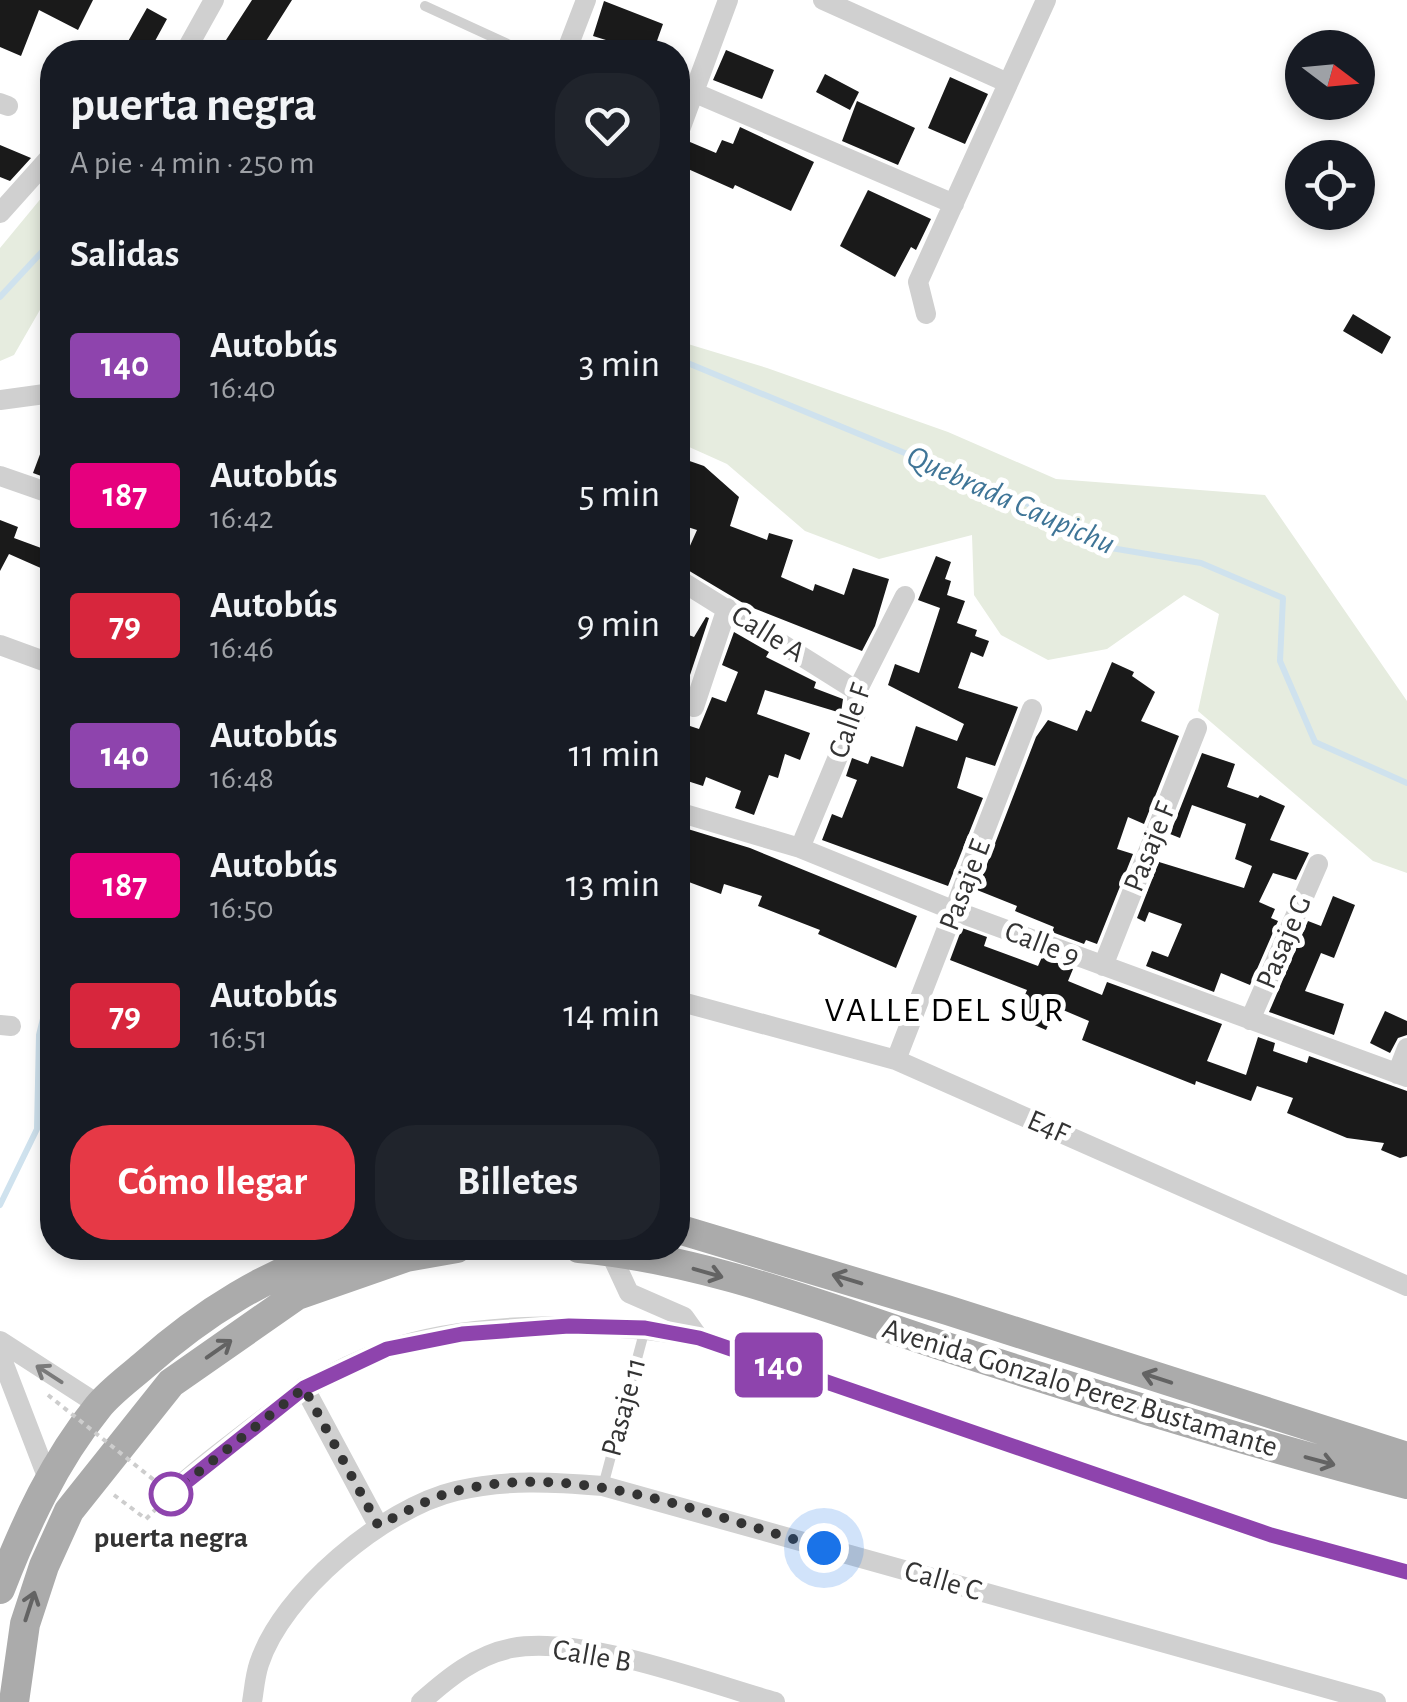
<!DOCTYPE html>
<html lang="es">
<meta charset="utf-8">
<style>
:root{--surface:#171b24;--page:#20242c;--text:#f1f3f6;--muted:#9ea1a6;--accent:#e63946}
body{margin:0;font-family:"Alegreya Sans",sans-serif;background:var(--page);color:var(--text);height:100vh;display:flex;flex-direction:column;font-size:38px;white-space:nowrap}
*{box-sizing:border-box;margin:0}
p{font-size:32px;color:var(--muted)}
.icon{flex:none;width:55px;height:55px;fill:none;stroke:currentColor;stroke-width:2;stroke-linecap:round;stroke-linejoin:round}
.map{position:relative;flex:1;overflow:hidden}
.sheet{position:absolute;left:40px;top:40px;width:650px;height:1220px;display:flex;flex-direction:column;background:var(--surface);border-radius:40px;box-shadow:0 5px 15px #0003}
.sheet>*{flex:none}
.badge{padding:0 20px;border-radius:8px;font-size:35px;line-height:65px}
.needle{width:65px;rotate:106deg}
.tools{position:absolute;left:1285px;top:30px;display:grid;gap:20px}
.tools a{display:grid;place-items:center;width:90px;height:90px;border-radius:50%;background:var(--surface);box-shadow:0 5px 15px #0003;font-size:50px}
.you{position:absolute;width:50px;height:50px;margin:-25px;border:8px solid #fff;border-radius:50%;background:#1a73e8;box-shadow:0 0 0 15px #1a73e833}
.map>.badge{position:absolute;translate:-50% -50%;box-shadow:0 0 0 5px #fff}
h2{padding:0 30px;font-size:38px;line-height:90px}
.round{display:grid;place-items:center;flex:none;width:105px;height:105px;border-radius:40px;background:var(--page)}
.overview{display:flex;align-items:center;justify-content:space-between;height:170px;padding:0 30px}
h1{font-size:48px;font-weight:700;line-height:75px}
.button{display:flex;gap:20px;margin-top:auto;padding:20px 30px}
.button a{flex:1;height:115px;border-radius:40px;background:var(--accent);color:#fff;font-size:40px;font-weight:700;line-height:115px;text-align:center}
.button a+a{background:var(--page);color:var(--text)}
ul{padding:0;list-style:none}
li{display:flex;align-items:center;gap:30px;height:130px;padding:0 30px}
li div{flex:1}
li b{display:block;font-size:38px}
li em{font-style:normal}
li .badge{min-width:110px;font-weight:700;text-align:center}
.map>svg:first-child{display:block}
</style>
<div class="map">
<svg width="1407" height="1702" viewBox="0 0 1407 1702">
<rect width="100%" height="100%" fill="#fff"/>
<path fill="#e6ecdf" d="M52,185v104l-38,66 -14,6v-113z
M678,341l89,27 181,64 108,47 209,16 142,206v172l-34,-12 -175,-150 21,-97 -35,-19 -77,54 -59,11 -47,-25 -27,-40 -2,-60 -93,24 -74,-28 -78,-67 -49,-22z"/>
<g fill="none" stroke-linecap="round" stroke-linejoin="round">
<path stroke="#cfe2ee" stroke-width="6" d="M0,297l52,-56
M678,359l357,148 76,41 90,15 82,35 -3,63 35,81 92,41
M0,1205l37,-76 2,-94 13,-53"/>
</g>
<path fill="#1a1a1a" d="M0,0h93l-15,30 -39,-20 -18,46 -21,-9z
M252,0h40l-33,52h-14l-19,-12z
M604,1l59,23 -10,28h-21l-12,-3 2,-4 -29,-9z
M147,8l20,11 -18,33h-27z
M726,50l48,20 -12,29 -49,-19z
M825,74l34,18 -9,18 -34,-18z
M950,77l38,17 -23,50 -37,-16z
M857,101l58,27 -17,37 -56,-24z
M740,127l74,35 -23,49 -56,-26 -2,4 -54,-24 11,-23 26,11 6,-13 11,4z
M0,145l31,13 -21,23 -10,-4z
M868,190l63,29 -15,31 -5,-3 -16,30 -55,-31z
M1353,314l38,23 -9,17 -39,-23z
M51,425h1v55l-19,-7z
M678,457l26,9 35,31 -9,29 37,14 2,-7 24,7 -12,37 32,14 2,-7 29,11 9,-27 36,11 -14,47 -13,25 -114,-45 -67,-40 16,-36 -19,-6z
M0,520l18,7 -4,11 38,14v21l-43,-19 -9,17z
M936,556l15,6 -6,17 6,2 -4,14 18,6 -8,22 20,7 -2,6 14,5 -6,16 -12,-5 -13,36 60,19 -23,59 -29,-9 -9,31 26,10 -35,88 -126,-46 10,-26 10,4 15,-38 -11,-4 6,-18 16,6 3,-8 32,11 13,-41 41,15 7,-17 -76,-39 7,-21 24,9 21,-65 -22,-8z
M706,617l3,1 -22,66 -9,-3v-50l16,6z
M734,632l35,20 -3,5 50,25 -2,6 29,11 -2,14 -76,-23 -8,24 53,19 -10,27 -15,-6 -7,24 -9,-3 -15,40 -19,-7 6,-17 -35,-14 -3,9 -25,-8v-56l21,7 13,-32 14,5 12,-30 -16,-7z
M1112,662l22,10 -2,4 23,16 -14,29 38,15 -35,88 -16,-7 -11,32 16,5 -36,90 -11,-4 -2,4 -32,-12 2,-5 -39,-16 2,-5 -40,-16 59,-153 12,-17 29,11 9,-21 5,2z
M1202,753l33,11 -8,23 31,11 2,-3 25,11 -15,34 39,13 -13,27 -23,-7 -14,29 16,7 -4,9 7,3 -28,64 -29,-12 -7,19 -68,-26 6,-15 16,6 14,-33 -33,-12 -4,10 -8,-4 22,-56 85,26 8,-22 -17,-7 11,-35 -54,-19 -12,33 -10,-4z
M678,826l72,22 167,68 -21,52 -78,-34 2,-4 -62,-24 4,-10 -38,-12 -3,10 -43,-16z
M1333,896l22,9 -21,53 -13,-5 -16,38 39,13 -10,31 -65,-23 39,-91 13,5z
M962,928l25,9 -3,9 54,20 4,-9 31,12 -5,12 34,14 5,-13 115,42 -15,37 39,14 12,-38 17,6 -2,8 34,12 2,-7 98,35v65l-7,2 -19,-8 3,-7 -37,-5 -60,-25 6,-15 -36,-12 -6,15 -55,-20 -1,4 -113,-45 7,-19 -33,-14 -10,23 -30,-13 11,-27 -77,-30z
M1385,1011l22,10v14l-9,3 -8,15 -20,-10z"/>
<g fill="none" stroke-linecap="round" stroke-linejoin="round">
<path stroke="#cdcdcd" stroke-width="4" stroke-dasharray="5 5" stroke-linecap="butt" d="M114,1495l32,24 11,-11"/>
<path stroke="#d0d0d0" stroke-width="10" d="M425,6l100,46
M603,1486l42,-157"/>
<path stroke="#d0d0d0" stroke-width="20" d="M823,0l185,83
M185,52l29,-52
M566,52l20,-52
M693,92l261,112
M0,103l8,3
M678,135l50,-135
M0,213l52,-58
M926,314l-8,-32 128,-282
M0,400l52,-7
M0,476l52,18
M678,579l179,112
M0,645l52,19
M694,707l33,-99
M678,812l122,36 155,63 452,166
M800,848l57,-137v-20l48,-95
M1103,966l94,-238
M678,1001l218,59 511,226
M1250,1020l68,-156
M0,1025l11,1
M896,1060l136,-351
M1397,1074l10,-26
M609,1250l20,43 55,24 15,21
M0,1341l99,64
M0,1354l48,125
M304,1387l74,138
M171,1494c20,-20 43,-37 65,-54 48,-38 92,-70 151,-90 86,-30 223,-29 312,-12l572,197 136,37
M252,1702c2,-12 3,-26 7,-38 23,-71 125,-156 197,-173 50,-12 97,-9 147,-5l773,216
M421,1702c27,-24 55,-47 91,-54 70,-13 192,34 263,54"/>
<path stroke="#ababab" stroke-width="30" d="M678,1229l269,81 460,147
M579,1248c124,11 246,59 364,98 154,50 308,97 464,138
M0,1589c25,-64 54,-128 98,-182 12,-15 30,-28 45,-41 61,-54 124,-93 202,-118
M14,1702l11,-78 19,-58 25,-55 102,-128 126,-88 109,-38 51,-9"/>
<path stroke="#cdcdcd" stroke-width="4" stroke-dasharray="5 5" stroke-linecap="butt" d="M48,1395l106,85"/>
</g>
<defs><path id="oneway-shaft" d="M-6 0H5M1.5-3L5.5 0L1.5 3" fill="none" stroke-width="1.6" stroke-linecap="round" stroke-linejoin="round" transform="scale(2.5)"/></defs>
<g stroke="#636363">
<use href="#oneway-shaft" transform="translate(708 1273) rotate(16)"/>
<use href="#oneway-shaft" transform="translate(847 1279) rotate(-163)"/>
<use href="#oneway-shaft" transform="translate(219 1349) rotate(-35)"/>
<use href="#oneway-shaft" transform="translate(1157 1378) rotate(-162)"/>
<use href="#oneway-shaft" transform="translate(1320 1461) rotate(15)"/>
<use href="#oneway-shaft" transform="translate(30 1606) rotate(-72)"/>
</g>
<use stroke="#7a7a7a" href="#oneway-shaft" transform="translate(49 1374) rotate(-147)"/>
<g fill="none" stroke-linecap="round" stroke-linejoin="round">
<g stroke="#fff" stroke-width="22">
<path id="line" d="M171,1494l133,-106 83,-39 75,-15 107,-8 76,2 54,10 572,197 136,37"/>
</g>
<use href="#line" stroke="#8e44ad" stroke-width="15"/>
<path stroke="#333" stroke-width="10" stroke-dasharray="0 18" d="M171,1494l133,-106 74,137c25,-11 52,-28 78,-34 124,-31 249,24 368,57"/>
</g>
<circle fill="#fff" stroke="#8e44ad" stroke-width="5" cx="171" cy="1494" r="20"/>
<g text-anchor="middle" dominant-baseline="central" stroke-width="10" stroke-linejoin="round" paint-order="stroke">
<g font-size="30" fill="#333" stroke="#fff">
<text transform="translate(768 634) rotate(32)">Calle A</text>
<text transform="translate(850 721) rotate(-71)">Calle F</text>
<text transform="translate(1150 847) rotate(-68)">Pasaje F</text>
<text transform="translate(965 885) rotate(-69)">Pasaje E</text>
<text transform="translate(1284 942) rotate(-67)">Pasaje G</text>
<text transform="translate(1042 944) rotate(21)">Calle 9</text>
<text transform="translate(1048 1127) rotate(24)">E4F</text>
<text transform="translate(1080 1388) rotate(17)">Avenida Gonzalo Perez Bustamante</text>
<text transform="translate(624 1407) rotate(-75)">Pasaje 11</text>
<text transform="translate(943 1581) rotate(16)">Calle C</text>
<text transform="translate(592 1656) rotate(10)">Calle B</text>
</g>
<g font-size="30" font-weight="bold" fill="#333" stroke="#fff">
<text x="171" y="1538">puerta negra</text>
</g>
<g font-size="32" font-style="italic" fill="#3f7597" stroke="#fff">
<text transform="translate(1011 500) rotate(24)">Quebrada Caupichu</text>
</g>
<g font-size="35" letter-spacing="2.5" fill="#000" stroke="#fff">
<text x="945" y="1010">VALLE DEL SUR</text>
</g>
</g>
</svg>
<div class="tools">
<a><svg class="needle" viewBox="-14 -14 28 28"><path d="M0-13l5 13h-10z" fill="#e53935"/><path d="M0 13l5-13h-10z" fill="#9ea1a6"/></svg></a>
<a><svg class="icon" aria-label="locate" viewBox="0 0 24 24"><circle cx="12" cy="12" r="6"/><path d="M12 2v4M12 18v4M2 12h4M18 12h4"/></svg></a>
</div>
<div class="you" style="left:824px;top:1548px"></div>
<b class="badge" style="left:779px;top:1365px;background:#8e44ad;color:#fff">140</b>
<section class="sheet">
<div class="overview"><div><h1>puerta negra</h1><p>A pie · 4 min · 250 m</p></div><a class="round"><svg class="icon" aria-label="heart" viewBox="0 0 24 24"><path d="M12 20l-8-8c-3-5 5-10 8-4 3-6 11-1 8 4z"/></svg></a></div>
<h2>Salidas</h2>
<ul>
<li><span class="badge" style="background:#8e44ad;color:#fff">140</span><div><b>Autobús</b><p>16:40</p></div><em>3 min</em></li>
<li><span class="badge" style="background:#e6007e;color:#fff">187</span><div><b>Autobús</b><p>16:42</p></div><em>5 min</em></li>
<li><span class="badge" style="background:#d7263d;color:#fff">79</span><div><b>Autobús</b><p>16:46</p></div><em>9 min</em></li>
<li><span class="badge" style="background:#8e44ad;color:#fff">140</span><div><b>Autobús</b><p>16:48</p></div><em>11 min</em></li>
<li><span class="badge" style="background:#e6007e;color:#fff">187</span><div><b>Autobús</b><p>16:50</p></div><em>13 min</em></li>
<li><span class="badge" style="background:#d7263d;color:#fff">79</span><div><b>Autobús</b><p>16:51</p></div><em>14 min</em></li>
</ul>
<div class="button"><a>Cómo llegar</a><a>Billetes</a></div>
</section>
</div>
